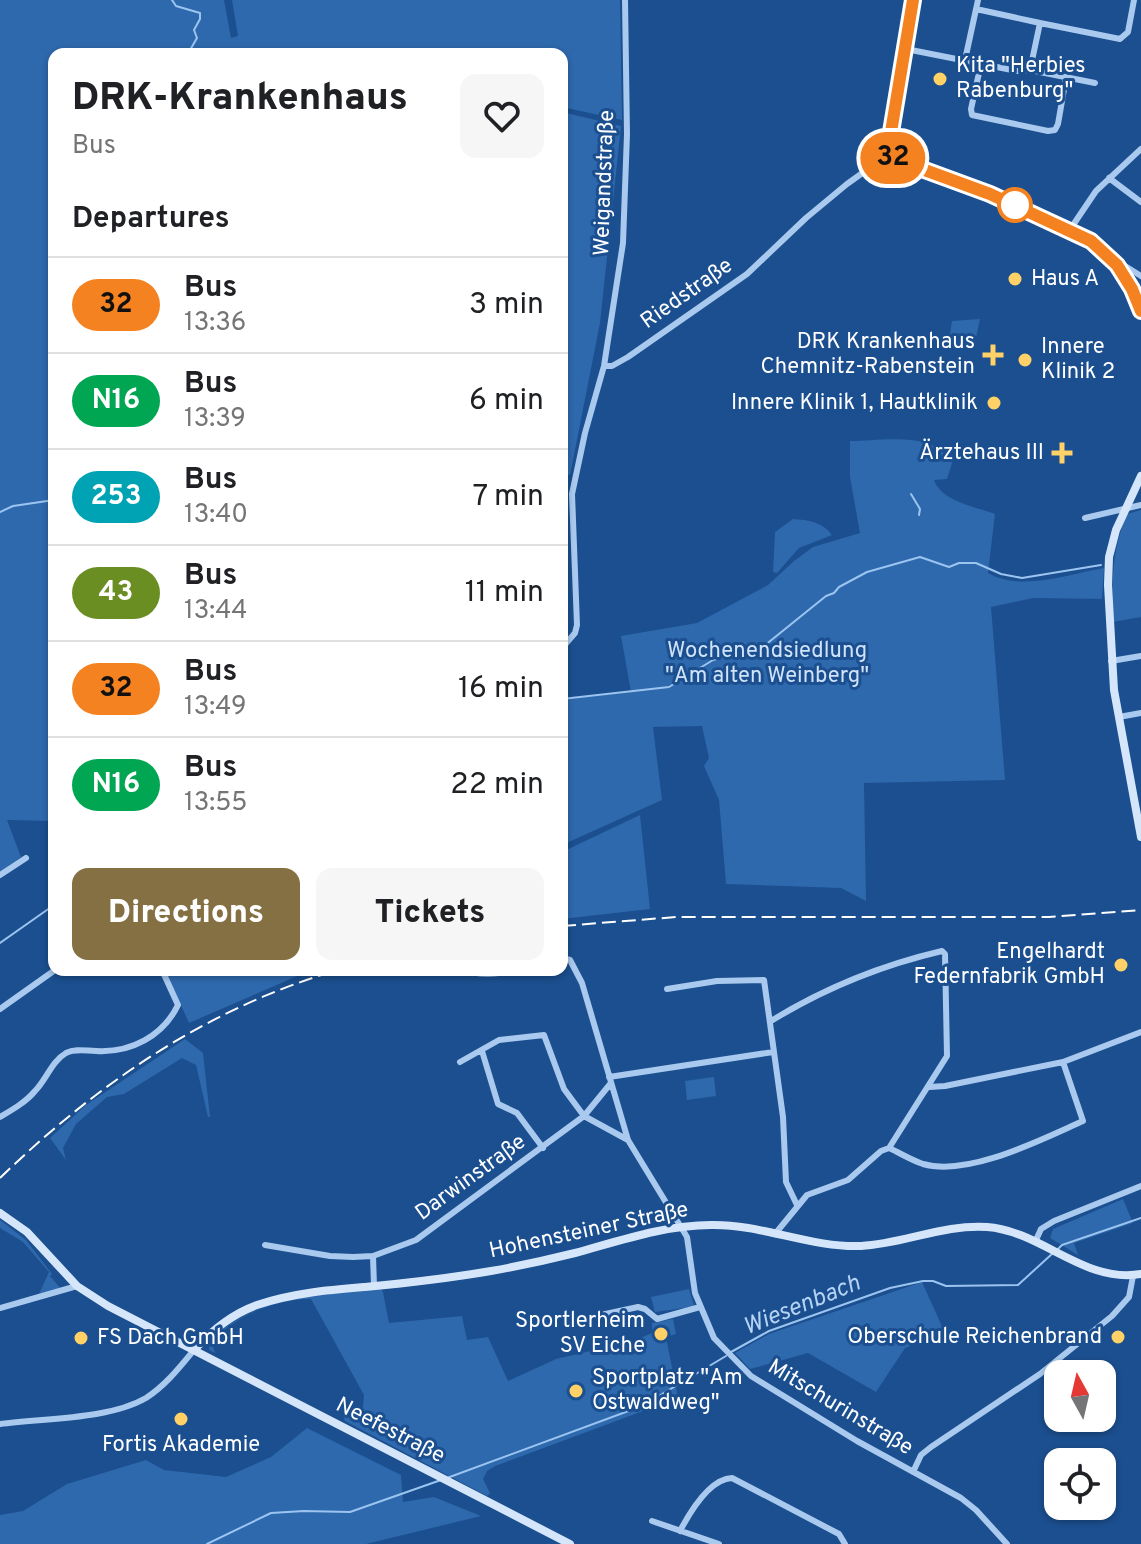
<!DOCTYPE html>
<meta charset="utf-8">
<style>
:root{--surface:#fff;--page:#f6f6f6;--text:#202124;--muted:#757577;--line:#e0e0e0;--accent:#847042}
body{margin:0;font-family:Overpass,sans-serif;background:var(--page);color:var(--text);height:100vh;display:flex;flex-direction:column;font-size:30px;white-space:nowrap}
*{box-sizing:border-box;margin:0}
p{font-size:26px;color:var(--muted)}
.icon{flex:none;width:44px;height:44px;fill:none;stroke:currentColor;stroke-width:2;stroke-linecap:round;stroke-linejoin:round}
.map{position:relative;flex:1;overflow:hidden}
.details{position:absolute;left:48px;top:48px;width:520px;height:928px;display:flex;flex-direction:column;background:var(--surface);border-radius:16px;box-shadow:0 2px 6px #0004}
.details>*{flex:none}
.badge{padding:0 16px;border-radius:26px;font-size:28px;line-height:52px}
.needle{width:52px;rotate:352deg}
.controls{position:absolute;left:1044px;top:1360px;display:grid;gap:16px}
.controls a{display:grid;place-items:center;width:72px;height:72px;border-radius:16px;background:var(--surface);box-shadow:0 2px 6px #0004;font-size:40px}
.map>.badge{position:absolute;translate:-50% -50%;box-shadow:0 0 0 4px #fff}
h2{padding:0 24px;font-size:30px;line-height:72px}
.round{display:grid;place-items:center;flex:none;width:84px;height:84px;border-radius:16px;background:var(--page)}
.summary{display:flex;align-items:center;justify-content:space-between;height:136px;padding:0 24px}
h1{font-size:38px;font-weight:800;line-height:60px}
.action{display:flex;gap:16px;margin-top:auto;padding:16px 24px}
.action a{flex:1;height:92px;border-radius:16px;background:var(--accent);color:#fff;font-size:32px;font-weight:800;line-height:92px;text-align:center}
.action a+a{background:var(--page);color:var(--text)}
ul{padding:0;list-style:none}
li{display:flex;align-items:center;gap:24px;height:96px;padding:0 24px;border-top:2px solid var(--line)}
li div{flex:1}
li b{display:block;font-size:30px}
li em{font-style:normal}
li .badge{min-width:88px;font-weight:700;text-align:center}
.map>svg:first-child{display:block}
</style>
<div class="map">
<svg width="1141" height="1544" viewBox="0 0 1141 1544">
<rect width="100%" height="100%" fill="#1b4f8f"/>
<path fill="#2e69ad" d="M0,0h224l7,38 7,-2 -6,-36h388l2,120 -60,-13v-53h-508v767l-47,-1 14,37 -21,15z
M562,112l59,14 -21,197 -30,152 -8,-2z
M980,319l-5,23 -26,-1 3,-20z
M850,441c31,0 86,-11 102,22l-5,16 -13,1c7,21 42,27 61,34l-7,59c33,19 81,1 116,-5l-2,31 -69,-1 -42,9 14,173 -141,3 2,118 -25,-13 -115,-4 -7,-84 -15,-34 5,-8 -7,-32 -49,1 9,73 -100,45v-145l69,-8 -10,-56 76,-13 71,-38 26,-24 19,-14 47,-14 -10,-56z
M1141,510v107l-28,5c-2,-38 -1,-73 14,-108z
M793,519c15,1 30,3 39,16l-33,13 -22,25 -4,-1 2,-40z
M640,815l10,94 -88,10v-38l4,-2 -4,-11v-16z
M165,970h146l-122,53z
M185,1039l18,14 7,64h-2l-12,-52 -14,-7 -58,36 -17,3 -31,27 -13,24 3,12 -16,-22 36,-33z
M714,1077l2,19 -29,4 -2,-19z
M1123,1199l10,24 -59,20 4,12 -28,-17 3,-9z
M0,1220l26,20 26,34 -2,2 11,13 -22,5 10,-22 -26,-30 -23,-14z
M922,1282l23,51 -40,15 -29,44 -68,-39 -58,16 -15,-16 34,-19z
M381,1289l2,3 6,31 73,-7 5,24 21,-3 20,44 48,-22 78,-18 18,-8v-10l21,-4 3,15 -10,3 12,61 -183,68 -8,5 -4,8 7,14 -3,3 -142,-75 -2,-5 13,-1 7,-8 1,-12 -53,-96c-36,0 -75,16 -99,43l3,11 -6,-3 1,-8c43,-47 111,-47 171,-53z
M689,1289l5,16 -2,2 -37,5 -4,-15z
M307,1428l94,47 2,27 31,-5 47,19 -115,28h-366v-29l23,-4 44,-27 79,-24 18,10 62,7 45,-20z"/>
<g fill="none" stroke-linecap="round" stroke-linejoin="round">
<path stroke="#9cc4f0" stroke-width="2" d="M172,0l4,6 24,7v6l-6,11 3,8 -7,12 2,4
M911,494l9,15 -1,6
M0,512l13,-6 41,-6
M562,699l107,-12 44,-27 51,-14 62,-50 8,-3 5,-6 28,-15 53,-15 29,10 10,-4h17l25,11 21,4 79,-13
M0,943l54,-38
M1058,1249l4,-4 79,-27
M731,1352l38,-21 121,-43 33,-7h10l13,5 72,-1 35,-32
M447,1478l195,-72 84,-50
M207,1544l64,-31 33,-2 46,1 91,-32"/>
<path stroke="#a9c9ee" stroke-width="6" d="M976,9l64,14
M906,49l111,22 13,-1 65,13
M965,60l13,-60
M981,64l-10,45 1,6 76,16 7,-1 3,-6 8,-46
M1030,70l10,-47 80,16 8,-7 6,-32
M1109,178l32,24
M1069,231l27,-40 45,-42
M1117,265l8,1 16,10
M604,366h8l16,-9 119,-83 59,-56 41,-34 42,-30
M1085,518l56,-13
M562,648l13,-15 2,-8 -5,-131 13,-61 19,-67 19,-123 4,-109 -2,-134
M1111,661l30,-5
M1119,717l22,-4
M0,875l26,-17
M562,958l8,2 12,23 46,157 59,97 8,56 19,45 37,38 106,65 104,57 15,12 31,34
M464,970c13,5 34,5 47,0
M667,989l50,-8 47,-1 19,137 3,65 11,23
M0,1009l55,-39
M771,1021c52,-32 111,-56 171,-70l3,3 2,102 -58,92 -8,3 -33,29 -41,15 -32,39
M482,1051l16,53 19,9 26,35
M460,1062l39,-22 45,-5 20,54 20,27 44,24
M609,1077l164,-25
M930,1087l15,-1 118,-24 78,-30
M0,1117c12,-7 26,-15 35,-26 11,-11 17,-30 31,-38 10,-5 20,-2 30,-2 35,2 67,-15 82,-46l-16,-35
M889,1148c11,5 22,12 34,16 46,13 119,-25 160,-43l-20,-59
M1036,1240l5,-11 13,-8 87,-35
M265,1245l65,11 23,1 20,-1 43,-16 168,-124 27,-33
M373,1256l1,30
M0,1308l77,-22
M587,1318l51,-11 7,2 12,10 43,-12
M0,1424c43,-6 108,-4 146,-26 19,-12 34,-31 48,-48
M913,1472l8,-17 10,-8 109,-73 72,-58 17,-19 4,-21
M652,1521l67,23
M680,1531c10,-19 29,-52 52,-53l107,56 6,10"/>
<path stroke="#d6e6fa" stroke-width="8" d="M913,0l-25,150 4,8 98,36 101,47 26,24 15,24 9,22
M1141,476l-25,54 -7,27 -1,28 6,105 27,147
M0,1213l27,19 50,54 31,20 462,238
M194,1350c18,-20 38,-36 63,-45 35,-12 72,-15 108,-18 42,-4 85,-9 126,-16 28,-5 56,-11 84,-18 44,-12 90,-28 136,-28 51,-1 100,23 150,21 42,-2 83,-22 126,-19 55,4 97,57 154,47"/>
<path stroke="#fff" stroke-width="2" stroke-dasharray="14 6" stroke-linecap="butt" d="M562,926l114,-9h373l92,-7
M0,1178c97,-94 207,-170 338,-208"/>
</g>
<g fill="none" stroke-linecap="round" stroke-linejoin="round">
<g stroke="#fff" stroke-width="18">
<path id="line" d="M913,0l-25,150 4,8 98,36 101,47 26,24 15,24 9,22"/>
</g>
<use href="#line" stroke="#f58220" stroke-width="12"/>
</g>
<g fill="#ffd166" stroke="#1b4f8f" stroke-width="3">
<circle cx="940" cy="79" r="8"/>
<circle cx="1015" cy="279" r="8"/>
<path d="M989 343h8v8h8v8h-8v8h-8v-8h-8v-8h8z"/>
<circle cx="1025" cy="360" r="8"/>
<circle cx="994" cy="403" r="8"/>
<path d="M1058 441h8v8h8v8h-8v8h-8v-8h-8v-8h8z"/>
<circle cx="1121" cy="965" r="8"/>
<circle cx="661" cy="1334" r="8"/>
<circle cx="1118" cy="1337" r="8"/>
<circle cx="81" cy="1338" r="8"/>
<circle cx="576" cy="1391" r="8"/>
<circle cx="181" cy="1419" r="8"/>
</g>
<circle fill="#fff" stroke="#f58220" stroke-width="4" cx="1015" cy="205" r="16"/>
<g text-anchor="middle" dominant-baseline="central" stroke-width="6" stroke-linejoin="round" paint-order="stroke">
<g font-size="22" fill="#fff" stroke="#1b4f8f" text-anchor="end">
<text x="956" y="66" text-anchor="start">Kita "Herbies<tspan x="956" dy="25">Rabenburg"</tspan></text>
<text x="1031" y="279" text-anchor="start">Haus A</text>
<text x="975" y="342">DRK Krankenhaus<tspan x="975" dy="25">Chemnitz-Rabenstein</tspan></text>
<text x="1041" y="347" text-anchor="start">Innere<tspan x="1041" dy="25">Klinik 2</tspan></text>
<text x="978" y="403">Innere Klinik 1, Hautklinik</text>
<text x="1044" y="453">Ärztehaus III</text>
<text x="1105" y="952">Engelhardt<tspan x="1105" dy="25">Federnfabrik GmbH</tspan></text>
<text x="645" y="1321">Sportlerheim<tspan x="645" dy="25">SV Eiche</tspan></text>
<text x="1102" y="1337">Oberschule Reichenbrand</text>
<text x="97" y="1338" text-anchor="start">FS Dach GmbH</text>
<text x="592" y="1378" text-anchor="start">Sportplatz "Am<tspan x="592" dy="25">Ostwaldweg"</tspan></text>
<text x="181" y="1445" text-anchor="middle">Fortis Akademie</text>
</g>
<g font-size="22" fill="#fff" stroke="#1b4f8f">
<text transform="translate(605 183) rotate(-88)">Weigandstraße</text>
<text transform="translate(687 294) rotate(-35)">Riedstraße</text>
<text transform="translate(471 1178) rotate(-36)">Darwinstraße</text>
<text transform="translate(589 1231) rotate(-12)">Hohensteiner Straße</text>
<text transform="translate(840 1408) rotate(31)">Mitschurinstraße</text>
<text transform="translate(390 1431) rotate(27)">Neefestraße</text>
</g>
<g font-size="22" fill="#cfe3fa" stroke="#1b4f8f">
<text x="767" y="651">Wochenendsiedlung<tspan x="767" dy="25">"Am alten Weinberg"</tspan></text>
</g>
<g font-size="24" font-style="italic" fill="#b5d3f5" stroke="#1b4f8f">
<text transform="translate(802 1306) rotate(-22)">Wiesenbach</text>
</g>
</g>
</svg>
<div class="controls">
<a><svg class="needle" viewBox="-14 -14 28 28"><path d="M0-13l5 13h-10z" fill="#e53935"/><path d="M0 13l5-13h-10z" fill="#757577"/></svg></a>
<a><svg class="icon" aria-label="locate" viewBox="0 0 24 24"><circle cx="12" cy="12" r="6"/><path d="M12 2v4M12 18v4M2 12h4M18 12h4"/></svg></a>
</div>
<b class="badge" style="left:893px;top:158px;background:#f58220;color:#111">32</b>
<section class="details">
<div class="summary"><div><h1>DRK-Krankenhaus</h1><p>Bus</p></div><a class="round"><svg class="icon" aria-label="heart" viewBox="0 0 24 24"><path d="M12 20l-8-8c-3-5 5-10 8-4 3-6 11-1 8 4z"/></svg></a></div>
<h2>Departures</h2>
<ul>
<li><span class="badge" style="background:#f58220;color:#111">32</span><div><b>Bus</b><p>13:36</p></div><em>3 min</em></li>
<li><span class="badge" style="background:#00a651;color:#fff">N16</span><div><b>Bus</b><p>13:39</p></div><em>6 min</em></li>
<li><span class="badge" style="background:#00a3b4;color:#fff">253</span><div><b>Bus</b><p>13:40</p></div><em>7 min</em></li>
<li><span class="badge" style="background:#6b8e23;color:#fff">43</span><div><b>Bus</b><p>13:44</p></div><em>11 min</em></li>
<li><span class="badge" style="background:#f58220;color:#111">32</span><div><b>Bus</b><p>13:49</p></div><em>16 min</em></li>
<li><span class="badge" style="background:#00a651;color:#fff">N16</span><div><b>Bus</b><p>13:55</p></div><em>22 min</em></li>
</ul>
<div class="action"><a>Directions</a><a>Tickets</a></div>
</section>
</div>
